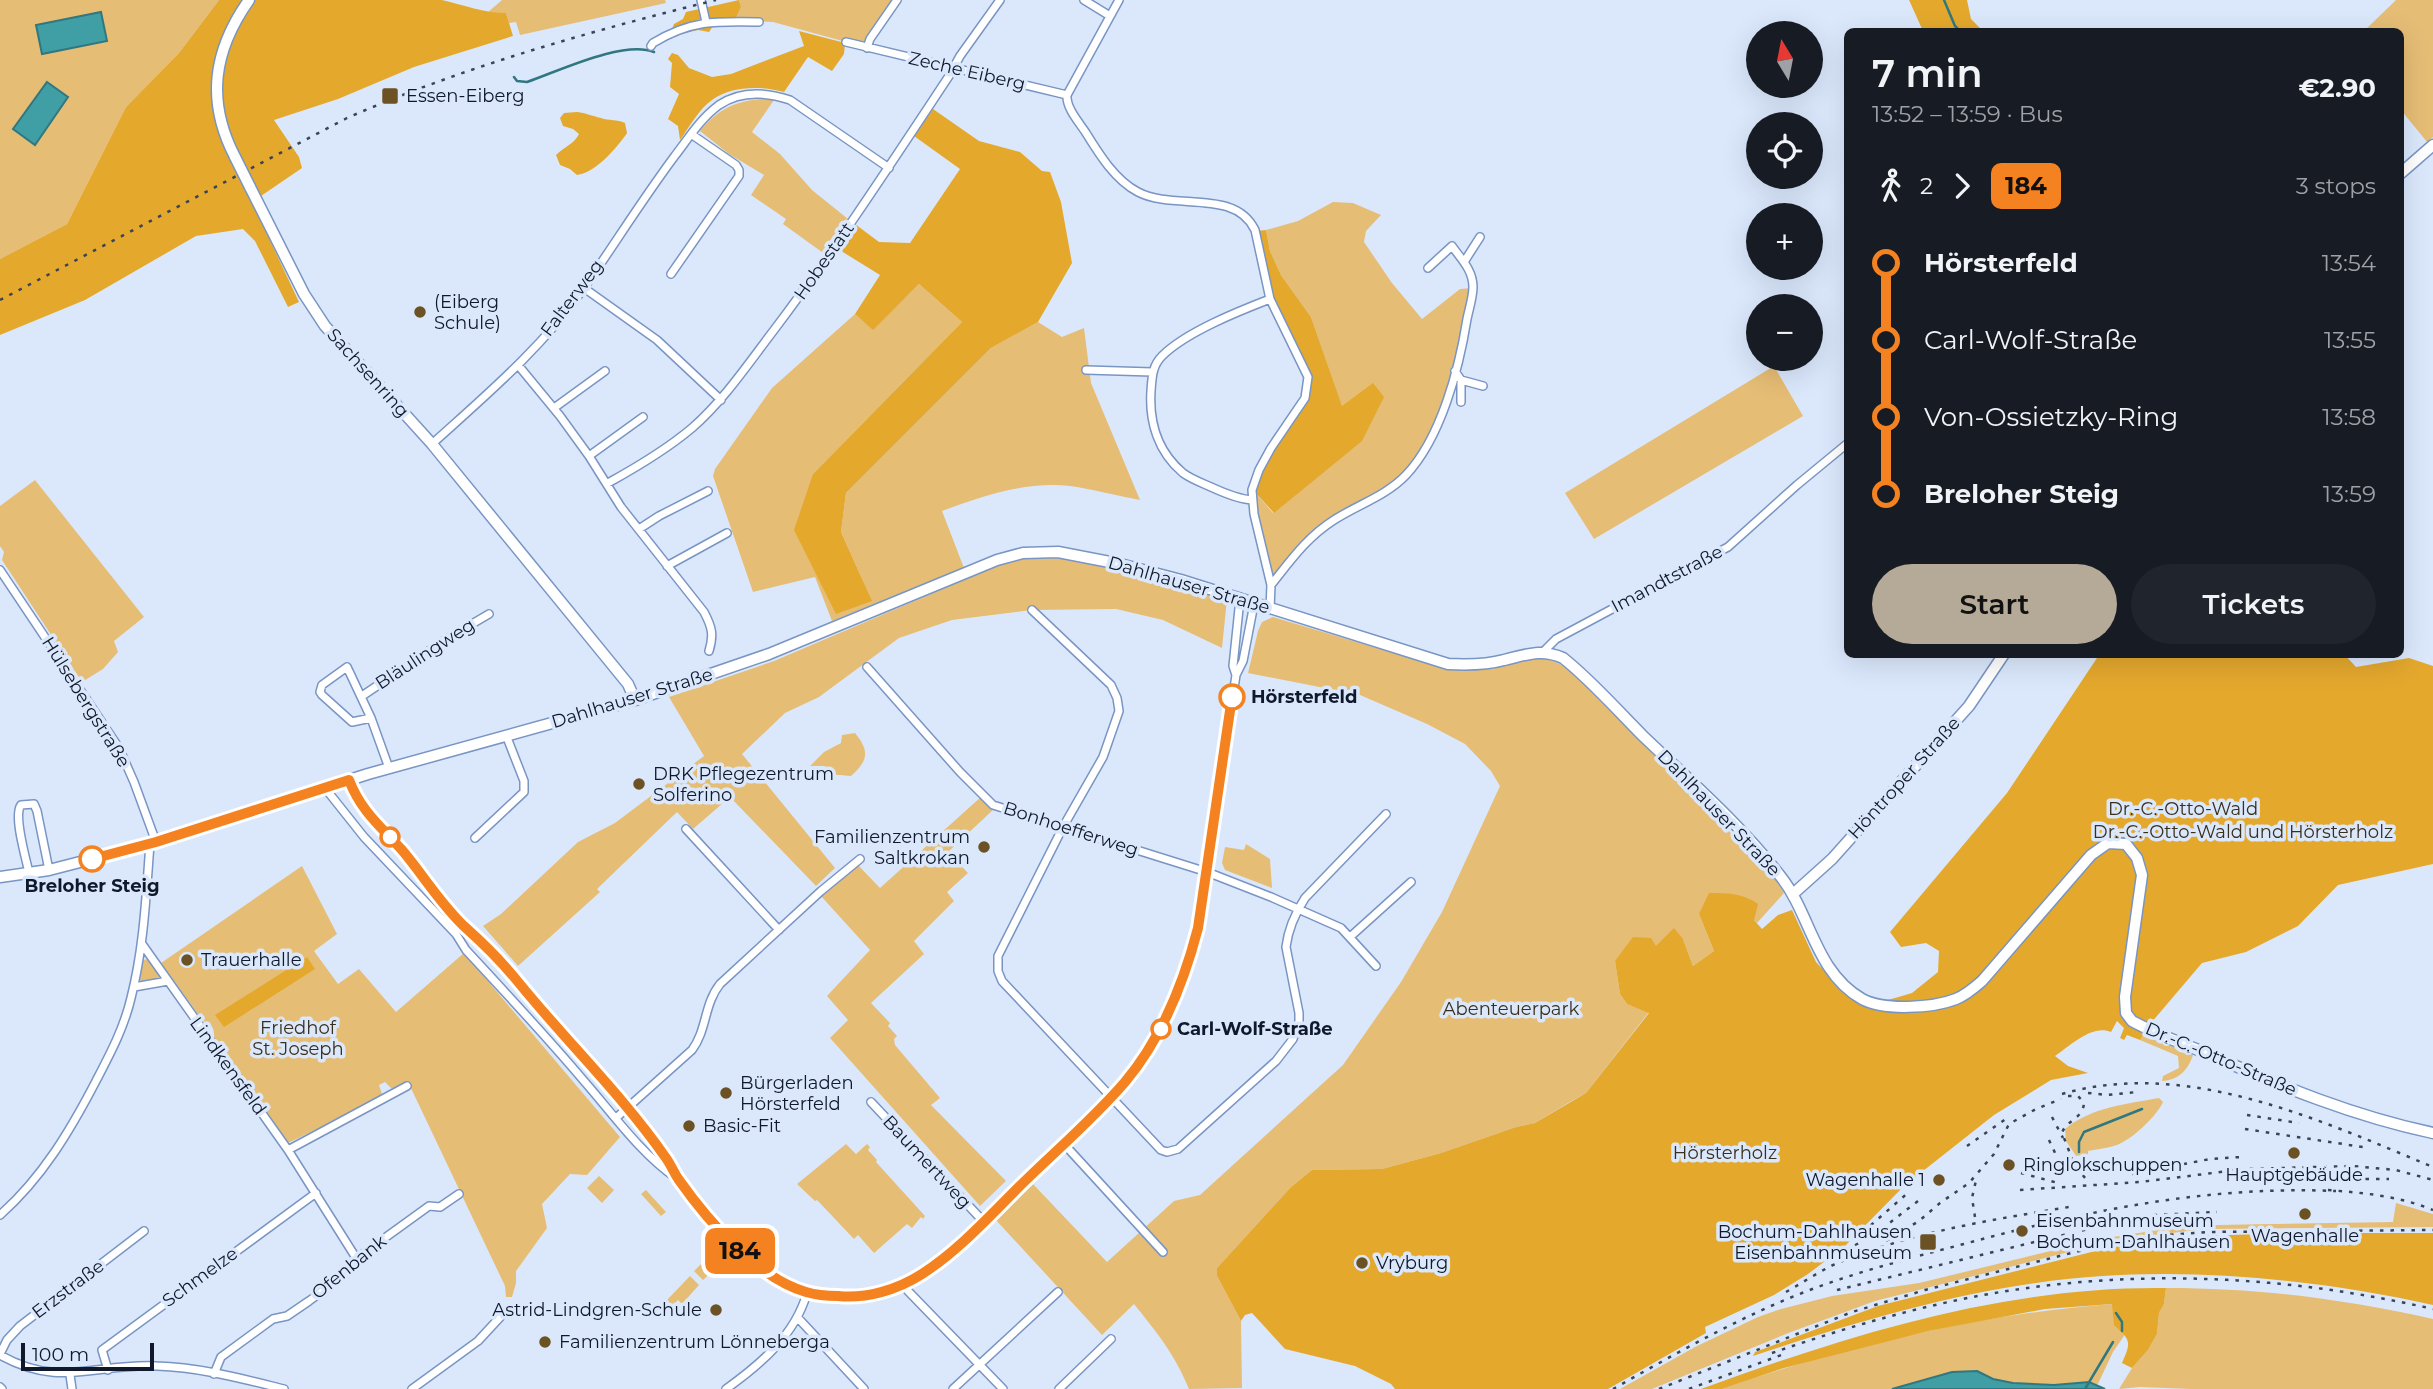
<!DOCTYPE html>
<meta charset="utf-8">
<style>
:root{--surface:#171b24;--page:#20242c;--text:#f1f3f6;--muted:#9ea1a6;--accent:#b5aa97}
body{margin:0;font-family:Montserrat,sans-serif;background:var(--page);color:var(--text);height:100vh;display:flex;flex-direction:column;font-size:26px;white-space:nowrap}
*{box-sizing:border-box;margin:0}
p{font-size:23px;color:var(--muted)}
.icon{flex:none;width:38px;height:38px;fill:none;stroke:currentColor;stroke-width:2;stroke-linecap:round;stroke-linejoin:round}
.map{position:relative;flex:1;overflow:hidden}
.panel{position:absolute;left:1844px;top:28px;width:560px;height:630px;display:flex;flex-direction:column;background:var(--surface);border-radius:10px;box-shadow:0 7px 28px #0002}
.panel>*{flex:none}
.badge{padding:0 14px;border-radius:10px;font-size:24px;line-height:46px}
.needle{width:46px;rotate:350deg}
.fabs{position:absolute;left:1746px;top:21px;display:grid;gap:14px}
.fabs a{display:grid;place-items:center;width:77px;height:77px;border-radius:50%;background:var(--surface);box-shadow:0 7px 28px #0002;font-size:35px}
.scale{position:absolute;left:21px;bottom:18px;width:133px;box-sizing:border-box;padding-left:7px;border:4px solid #0f192b;border-top:0;font-size:19px;line-height:24px;white-space:nowrap;color:#0f192b;-webkit-text-stroke:5px #dbe8fc;paint-order:stroke}
.map>.badge{position:absolute;translate:-50% -50%;box-shadow:0 0 0 4px #fff}
.legs{display:flex;align-items:center;gap:10px;height:77px;padding:0 28px;font-size:23px}
.legs p{margin-inline-start:auto}
.summary{display:flex;align-items:center;justify-content:space-between;height:119px;padding:0 28px}
h1{font-size:38px;font-weight:600;line-height:52px}
.action{display:flex;gap:14px;margin-top:auto;padding:14px 28px}
.action a{flex:1;height:80px;border-radius:42px;background:var(--accent);color:#111;font-size:28px;font-weight:600;line-height:80px;text-align:center}
.action a+a{background:var(--page);color:var(--text)}
ul{padding:0 28px;list-style:none}
li{display:flex;align-items:center;gap:24px;height:77px;font-size:26px}
li i{display:grid;place-items:center;width:10px;height:100%;margin:0 9px;background:currentColor}
li i::after{content:'';width:18px;height:18px;margin:-9px;border:5px solid;border-radius:50%;background:var(--surface)}
li p{margin-inline-start:auto}
li:first-child i{background:linear-gradient(#0000 50%,currentColor 0)}
li:last-child i{background:linear-gradient(currentColor 50%,#0000 0)}
.map>svg:first-child{display:block}
</style>
<div class="map">
<svg width="2433" height="1389" viewBox="0 0 2433 1389">
<rect width="100%" height="100%" fill="#dbe8fc"/>
<path fill="#e6bd75" d="M0,0h219l-40,53 -53,54 -59,117 -67,35z
M502,0h163l1,3 -146,32 -4,-13 -7,1 -3,-10h-19z
M739,0h153l-31,46 -88,-24 -38,-2 6,-13z
M2396,0h37v137l-6,5 -26,-32v-78l-37,-1z
M762,99l12,1 -22,32 28,22 32,36 36,29 -22,36 -43,-31 3,-5 -35,-24 13,-20 -35,-21 -29,-23c18,-22 35,-30 62,-32z
M1333,202l20,1 28,12 -15,16 -2,11 28,41 30,36 38,-30 12,-1 -10,53 -17,60 -28,59 -29,29 -69,40 -47,54 -17,-68 -2,-25 20,23 22,-18 47,-88 -31,-90 -30,-42 -11,-24 -4,-21 32,-9z
M919,284l43,38 -149,152 59,127 -31,-69 5,-39 145,-145 47,-26 24,15 22,-9 7,55 49,117c-23,-4 -47,-11 -70,-14 -44,-5 -87,10 -128,25l22,57 -132,53 -17,-44 -62,15 -40,-116 2,-7 57,-81 83,-74 18,15z
M1774,366l29,50 -209,123 -29,-46z
M35,480l109,137 -30,24 4,11 -15,17 -21,13 -80,-122 2,-8 -4,-6v-40z
M1034,557c66,0 131,23 193,42l-5,49 -59,-28 -47,-11 -84,1 -80,10 -53,18 -80,59 -34,16 -43,41 93,114 -19,18 -86,-89 -37,32 -16,-17 -80,77 3,3 -82,74 -35,-40 18,-12 77,-72 37,-19 89,-67 -35,-59 105,-36 211,-90 29,-11z
M1273,617l177,53 41,-1 29,-8 25,-3 22,9 208,211 9,15 -27,30 -3,-3 -55,-6 15,37 -21,15 -10,-27 -68,22 5,33 7,10 22,8 -63,81 -18,10 -33,20 -19,4 -75,26 -59,16 -70,1 -21,17 -74,81v8l24,45 1,67 -53,1c-15,-36 -31,-55 -55,-85l-32,31 -107,-116 38,-35 74,78 67,-61 26,-6 143,-130 58,-83 41,-70 58,-126 -9,-15 -26,-27 -38,-20 -67,-29 -112,-22 10,-42 4,-9z
M855,733c15,18 13,28 -4,43l-23,-2 -3,-8h-15l14,-14 17,-9 1,-8z
M982,796l12,13 -46,43 20,21 -21,19 7,9 -40,40 10,13 -53,49 19,20 -2,3 9,10 -3,3 1,6 45,53 -9,7 75,76 -26,25 -150,-168 18,-18 -21,-24 43,-46 -50,-55 36,-32 24,25z
M1246,844l24,15 2,29 -47,-18 -3,-7 3,-16 19,3z
M302,866l35,68 -23,17 24,33 21,-15 37,43 68,-59 156,184 -33,38 -17,-1 -28,30 5,24 -31,43v12l-4,14h-6l-1,-11 -96,-202 -15,7 -9,-9 -6,3 3,9 -5,6 -89,43 -74,-105c0,-10 -1,-14 -11,-17l-42,-58z
M149,959l12,20 -19,3 -2,-2 3,-20z
M2143,1035l50,20c-5,15 -14,25 -31,26l1,-5 16,-8 -1,-12 -38,-16z
M2159,1098l4,4c-6,14 -32,38 -46,43 -9,3 -20,4 -29,6v3l-12,2 -10,-15 -1,-12c27,-22 61,-25 94,-31z
M846,1144l10,10 11,-10 3,3 -2,3 9,10 -1,2 49,54 -2,3 -2,-2 -9,11 -5,-4 -33,29 -16,-18 -4,4 -37,-39 -2,1 -18,-17z
M599,1176l15,14 -12,13 -15,-15z
M646,1190l20,22 -5,4 -20,-22z
M2396,1203l37,11v13l-227,2 -86,10 -245,62 -84,31 -139,57h-32l75,-42 63,-30 23,-8 51,-13 87,-13 181,-44 64,-10 53,-4 176,-3z
M707,1258l10,9 -14,13 -9,-9z
M690,1276l9,9 -17,19 -4,-4 -6,6 -5,-6z
M2166,1288c94,0 175,11 267,31v70h-242l-51,-2 -21,2 13,-21 16,-18 9,-16 2,-21 5,-9z
M2113,1304l13,29 -13,19 -16,34 -8,-4 -35,3 -41,-2 -20,-4 -17,-8 -24,1 -60,17h-170c126,-44 258,-75 391,-85z"/>
<path fill="#e4a82d" d="M219,0h223c22,5 42,13 64,13l7,23 -99,31 -76,32 -64,21 25,37 3,11 -50,34 47,100 -11,5 -33,-66 -12,-12 -47,7 -111,64 -85,35v-76l67,-35 59,-117 53,-54z
M739,0l2,7 -6,13h-18l-8,12 -11,-2 -21,5 -5,-6 2,-5 9,-5 3,-7z
M1909,0h58l4,19 12,12h-60z
M799,31l46,12 -1,11 -12,17 -24,-14 -24,35c-22,-6 -52,-7 -72,8 -13,9 -22,26 -32,40l-2,-14 -10,-7 11,-25 -9,-7 2,-24 -4,-4 4,-6 6,2 11,13 23,9 19,-3 73,-28z
M933,109l46,32 41,11 22,19 8,1 11,30 11,61 -34,59 -47,26 -145,145 -5,39 31,69 -36,13 -42,-84 19,-56 149,-152 -43,-38 -46,46 -18,-16 25,-39 -42,-26 17,-25 24,18 31,1 50,-74 -46,-33z
M577,112c9,1 15,4 24,6 8,3 16,1 24,5l2,10c-10,15 -32,40 -50,42l-7,-6 -10,-4 -4,-10c8,-8 18,-11 23,-21l-6,-5 -10,-3 -3,-8 4,-5z
M1266,230l4,21 11,24 30,42 31,89 31,-23 11,14 -22,44 -88,72 -21,-23 7,-20 49,-82 -38,-91 -15,-66z
M2344,654l12,13 53,-9 24,8v198l-95,21 -40,41 -52,26 -44,11 -51,60 -11,17 -13,-5 -3,5 -4,-2 4,-10 -7,-7 -6,11c-19,-8 -41,14 -56,24l13,10 20,7 -37,7 -57,35 -90,71 -60,61 -36,27 -34,21 -69,32 1,6 -98,56h-213l-4,-5 -36,-18 -70,-17 -33,-36 -7,2 -4,6 -24,-45v-8l74,-81 21,-17 70,-1 59,-16 75,-26 19,-4 51,-30 63,-80 -22,-9 -7,-10 -5,-33 18,-24 18,1 5,8 18,-18 9,11 10,27 21,-15 -15,-37 10,-21c18,0 34,0 49,11l-4,16 8,9 16,-14 14,-5 24,52 20,21 28,24 48,-14 26,-21 1,-21 -13,-8 -25,4 -11,-15 117,-139 92,-138z
M307,957l8,12 -91,58 -9,-12z
M2292,1233h141v72c-124,-28 -271,-41 -397,-22 -97,14 -190,42 -283,73l2,-4 123,-46 245,-62 43,-7z
M2166,1288l-2,16 -5,9 -2,21 -9,16 -16,18 -10,-5c10,-22 8,-23 -8,-38l-2,-21 -67,5 -117,22 -144,37 -62,21h-21c150,-55 304,-103 465,-101z"/>
<path fill="#409fa4" stroke="#317780" stroke-width="2" d="M101,12l6,29 -65,13 -6,-29z
M47,82l21,15 -33,48 -22,-16z
M1977,1371l16,8 20,4 41,2 35,-3 16,7h-213l60,-17z"/>
<g fill="none" stroke-linecap="round" stroke-linejoin="round">
<path stroke="#317780" stroke-width="2.5" d="M1944,0l11,26 6,6
M514,77l3,4 10,1c32,-11 96,-42 127,-30
M2079,1152v-10l5,-10 58,-23
M2116,1313l6,9v9
M2085,1389l28,-47"/>
<g stroke="#7995c3" stroke-width="10">
<path id="minor" d="M701,0l5,22
M1084,0l26,16
M1119,0l-52,95c-1,13 12,27 19,38 13,21 29,47 52,59 36,19 97,-4 117,38l15,69 38,78 -3,21 -34,50 -12,22 -7,20 2,24 17,71 -1,24
M846,42l221,53
M651,46l2,-3c38,-23 63,-22 106,-21
M867,48l3,-9 27,-39
M1464,262l16,-25
M671,274l68,-98v-6l-3,-5 -45,-31
M584,288l73,52 64,60
M518,365l42,51 29,40 32,51 83,105c8,15 10,23 5,39
M1086,370l66,2
M1455,371l6,9v22
M1461,380l22,6
M554,408l51,-37
M432,444c53,-48 110,-96 152,-156 30,-43 58,-88 90,-131 14,-18 26,-38 45,-52 21,-14 47,-13 71,-5l99,68
M589,456l54,-39
M608,483c29,-16 58,-33 84,-55 32,-28 56,-64 82,-98 62,-82 118,-168 175,-254l11,-20 40,-56
M1252,500c-14,-1 -28,-7 -41,-13 -9,-4 -20,-8 -28,-14 -25,-21 -34,-51 -32,-82 1,-13 1,-25 11,-35 24,-24 77,-45 108,-57
M639,529l20,-13 49,-25
M667,566l60,-33
M0,570l119,178 15,34 22,60
M1271,585c20,-25 36,-48 63,-65 23,-15 52,-24 72,-45 35,-37 53,-106 61,-156 2,-10 6,-22 6,-32 0,-17 -12,-28 -21,-41l-24,22
M1032,610l79,75 6,13 2,13 -16,46 -40,70 -65,129v15l4,10 159,169 6,2 11,-3 98,-88 17,-22 6,-18v-8l-13,-66c2,-17 10,-35 19,-49l81,-84
M1543,652l13,-13 172,-92 69,-62 51,-42
M867,667l93,105 33,33 214,67 64,25 70,31 35,38
M1236,675l-3,-9 7,-67
M362,696l86,-58 41,-24
M371,718l-19,4 -30,-27 -2,-3 2,-7 25,-18 24,51 18,50
M349,780c2,6 4,14 8,20 17,30 56,51 70,84 16,19 33,36 51,53 27,23 48,55 71,82 25,31 53,60 78,90 42,49 72,109 122,150 30,25 65,41 105,39 67,-3 118,-66 162,-109 37,-35 77,-69 110,-108 36,-43 58,-99 72,-153l38,-253 7,-14 11,-57
M325,788l39,49 92,97 10,16c40,43 80,86 118,131 29,33 56,72 92,97
M686,829l93,101
M475,838l49,-46v-11l-18,-46
M29,873c-3,-15 -16,-57 -8,-68l13,-1 3,7 12,59
M1350,937l61,-55
M142,944l146,206 70,111
M134,987l34,-6
M871,1102l112,119
M616,1118l76,-68c15,-20 12,-46 28,-66l101,-93 39,-32
M1064,1144l99,108
M288,1150l119,-64
M0,1215c42,-37 70,-84 96,-134 14,-27 28,-53 35,-83 13,-51 15,-103 19,-154
M904,1284l4,7 95,98
M798,1318l66,71
M0,1354l7,-14 13,-14 124,-95
M0,1355c61,34 94,8 157,11 42,1 86,13 127,23
M108,1370l-6,-20 214,-157
M214,1374l7,-17 52,-38 14,-3 22,-15 45,-33 10,-15 65,-47 11,1 19,-13
M70,1375l2,14
M0,1387l2,2
M412,1389l66,-48 25,-27
M726,1389c35,-25 69,-54 81,-96
M953,1389l105,-97
M1059,1389l52,-50"/>
</g>
<g stroke="#7995c3" stroke-width="13">
<path id="tertiary" d="M235,157c-29,-56 -22,-106 14,-157
M2401,173l32,-28
M250,187l54,107 21,32 107,118 196,240 7,16
M0,877l49,-7 101,-26 218,-70 267,-74 134,-46 228,-94 26,-7 35,-1 62,12 61,16 267,84c19,1 38,1 56,-4 22,-5 37,-12 59,-2 29,23 54,52 80,78 47,45 98,89 138,141 30,38 34,95 81,122 22,12 71,9 94,0 10,-4 18,-11 26,-18l109,-126 17,-12 18,1 11,14 5,17 -17,122 1,16 6,8c24,13 49,22 74,32 74,33 147,63 227,80
M1793,894l39,-35 137,-153 35,-52"/>
</g>
<use href="#minor" stroke="#fff" stroke-width="7"/>
<use href="#tertiary" stroke="#fff" stroke-width="10"/>
<path stroke="#394456" stroke-width="2.5" stroke-dasharray="3.5 7" stroke-linecap="butt" d="M0,300l347,-182c119,-52 244,-87 369,-118
M2088,1093l19,2 30,-3
M2062,1094c124,-36 258,26 371,73
M2068,1096h10l6,7c-1,16 -18,17 -22,30l13,33 11,13
M2247,1115l52,8
M2052,1117l11,21
M2245,1129l124,19
M2049,1140l16,34
M1967,1146l43,-30
M2028,1158l32,21
M2021,1173l37,10
M2132,1174l78,-15 31,-2
M2355,1179h34
M2020,1190l120,-8 105,-13 107,-3 44,4 37,10
M2328,1190c37,3 71,6 105,20
M1975,1217l-3,-19 5,-22
M1855,1239l55,-48
M1886,1241l33,-20 21,-18 29,-20 25,-29 15,-30 27,-15 25,-10
M1837,1256l42,-25 39,-30
M1837,1290l284,-69 34,-6 62,-3
M1786,1292c16,-9 31,-19 47,-27 74,-32 157,-45 236,-58
M1772,1353c81,-28 164,-52 248,-64 137,-20 278,-11 413,20
M1613,1389c62,-35 123,-70 189,-96 61,-24 125,-39 188,-56 116,-30 226,-51 346,-46
M1659,1389l193,-77 73,-22 178,-45 62,-10 42,-3 226,-2
M1689,1389l95,-35"/>
<g stroke="#7995c3" stroke-width="13" stroke-linecap="butt">
<path id="tertiary-bridge" d="M235,157l15,30"/>
</g>
<use href="#tertiary-bridge" stroke="#fff" stroke-width="10"/>
</g>
<g fill="none" stroke-linecap="round" stroke-linejoin="round">
<g stroke="#fff" stroke-width="16">
<path id="line-1" d="M92,859l64,-17 193,-62c12,31 31,46 53,70 22,26 39,55 64,78 19,17 37,35 53,55 48,59 104,113 147,175 5,7 8,15 13,22 29,41 78,98 127,112 10,3 21,4 32,4 28,3 59,-6 84,-22 39,-25 71,-62 104,-94 33,-32 69,-63 99,-98 37,-44 59,-100 73,-154l34,-231"/>
</g>
<use href="#line-1" stroke="#f58220" stroke-width="10"/>
</g>
<g fill="#6b5123" stroke="#dbe8fc" stroke-width="2.5">
<rect x="381" y="87" width="18" height="18" rx="3.5"/>
<circle cx="420" cy="312" r="7"/>
<circle cx="639" cy="784" r="7"/>
<circle cx="984" cy="847" r="7"/>
<circle cx="187" cy="960" r="7"/>
<circle cx="726" cy="1093" r="7"/>
<circle cx="689" cy="1126" r="7"/>
<circle cx="2294" cy="1153" r="7"/>
<circle cx="2009" cy="1165" r="7"/>
<circle cx="1939" cy="1180" r="7"/>
<circle cx="2305" cy="1214" r="7"/>
<circle cx="2022" cy="1231" r="7"/>
<rect x="1919" y="1233" width="18" height="18" rx="3.5"/>
<circle cx="1362" cy="1263" r="7"/>
<circle cx="716" cy="1310" r="7"/>
<circle cx="545" cy="1342" r="7"/>
</g>
<g fill="#fff" stroke="#f58220" stroke-width="3.5">
<circle cx="1232" cy="697" r="12"/>
<circle cx="390" cy="837" r="9"/>
<circle cx="92" cy="859" r="12"/>
<circle cx="1161" cy="1029" r="9"/>
</g>
<g text-anchor="middle" dominant-baseline="central" stroke-width="7" stroke-linejoin="round" paint-order="stroke">
<g font-size="18" fill="#0f192b" stroke="#dbe8fc">
<text transform="translate(967 71) rotate(13)">Zeche Eiberg</text>
<text transform="translate(824 261) rotate(-55)">Hobestatt</text>
<text transform="translate(572 298) rotate(-53)">Falterweg</text>
<text transform="translate(368 373) rotate(48)">Sachsenring</text>
<text transform="translate(1667 579) rotate(-28)">Imandtstraße</text>
<text transform="translate(1189 585) rotate(16)">Dahlhauser Straße</text>
<text transform="translate(425 654) rotate(-33)">Bläulingweg</text>
<text transform="translate(632 698) rotate(-17)">Dahlhauser Straße</text>
<text transform="translate(86 702) rotate(58)">Hülsebergstraße</text>
<text transform="translate(1904 778) rotate(-48)">Höntroper Straße</text>
<text transform="translate(1719 813) rotate(46)">Dahlhauser Straße</text>
<text transform="translate(1071 829) rotate(18)">Bonhoefferweg</text>
<text transform="translate(2221 1059) rotate(23)">Dr.-C.-Otto-Straße</text>
<text transform="translate(228 1066) rotate(54)">Lindkensfeld</text>
<text transform="translate(927 1162) rotate(47)">Baumertweg</text>
<text transform="translate(349 1267) rotate(-39)">Ofenbank</text>
<text transform="translate(200 1277) rotate(-36)">Schmelze</text>
<text transform="translate(68 1289) rotate(-37)">Erzstraße</text>
</g>
<g font-size="18" fill="#0f192b" stroke="#dbe8fc" text-anchor="start">
<text x="406" y="96">Essen-Eiberg</text>
<text x="434" y="302">(Eiberg<tspan x="434" dy="21">Schule)</tspan></text>
<text x="653" y="774">DRK Pflegezentrum<tspan x="653" dy="21">Solferino</tspan></text>
<text x="970" y="837" text-anchor="end">Familienzentrum<tspan x="970" dy="21">Saltkrokan</tspan></text>
<text x="201" y="960">Trauerhalle</text>
<text x="740" y="1083">Bürgerladen<tspan x="740" dy="21">Hörsterfeld</tspan></text>
<text x="703" y="1126">Basic-Fit</text>
<text x="2023" y="1165">Ringlokschuppen</text>
<text x="2294" y="1175" text-anchor="middle">Hauptgebäude</text>
<text x="1925" y="1180" text-anchor="end">Wagenhalle 1</text>
<text x="2036" y="1221">Eisenbahnmuseum<tspan x="2036" dy="21">Bochum-Dahlhausen</tspan></text>
<text x="1912" y="1232" text-anchor="end">Bochum-Dahlhausen<tspan x="1912" dy="21">Eisenbahnmuseum</tspan></text>
<text x="2305" y="1236" text-anchor="middle">Wagenhalle</text>
<text x="1376" y="1263">Vryburg</text>
<text x="702" y="1310" text-anchor="end">Astrid-Lindgren-Schule</text>
<text x="559" y="1342">Familienzentrum Lönneberga</text>
</g>
<g font-size="18" font-weight="bold" fill="#0f192b" stroke="#dbe8fc" text-anchor="start">
<text x="1251" y="697">Hörsterfeld</text>
<text x="92" y="886" text-anchor="middle">Breloher Steig</text>
<text x="1177" y="1029">Carl-Wolf-Straße</text>
</g>
<g font-size="18" fill="#3a2f1b" stroke="#dbe8fc">
<text x="2183" y="809">Dr.-C.-Otto-Wald</text>
<text x="2243" y="832">Dr.-C.-Otto-Wald und Hörsterholz</text>
<text x="1511" y="1009">Abenteuerpark</text>
<text x="298" y="1028">Friedhof<tspan x="298" dy="21">St. Joseph</tspan></text>
<text x="1725" y="1153">Hörsterholz</text>
</g>
</g>
</svg>
<div class="fabs">
<a><svg class="needle" viewBox="-14 -14 28 28"><path d="M0-13l5 13h-10z" fill="#e53935"/><path d="M0 13l5-13h-10z" fill="#9ea1a6"/></svg></a>
<a><svg class="icon" aria-label="locate" viewBox="0 0 24 24"><circle cx="12" cy="12" r="6"/><path d="M12 2v4M12 18v4M2 12h4M18 12h4"/></svg></a>
<a>+</a>
<a>−</a>
</div>
<div class="scale">100 m</div>
<b class="badge" style="left:740px;top:1251px;background:#f58220;color:#111">184</b>
<section class="panel">
<div class="summary"><div><h1>7 min</h1><p>13:52 – 13:59 · Bus</p></div><b>€2.90</b></div>
<div class="legs"><svg class="icon" aria-label="walk" viewBox="0 0 24 24"><circle cx="13" cy="4" r="2"/><path d="M13 8l-2 6 4 7M11 14l-3 7M7 12l3-4h3l4 4"/></svg>2<svg class="icon" aria-label="forward" viewBox="0 0 24 24"><path d="M9 5l7 7-7 7"/></svg><b class="badge" style="background:#f58220;color:#111">184</b><p>3 stops</p></div>
<ul>
<li><i style="color:#f58220"></i><b>Hörsterfeld</b><p>13:54</p></li>
<li><i style="color:#f58220"></i><span>Carl-Wolf-Straße</span><p>13:55</p></li>
<li><i style="color:#f58220"></i><span>Von-Ossietzky-Ring</span><p>13:58</p></li>
<li><i style="color:#f58220"></i><b>Breloher Steig</b><p>13:59</p></li>
</ul>
<div class="action"><a>Start</a><a>Tickets</a></div>
</section>
</div>
